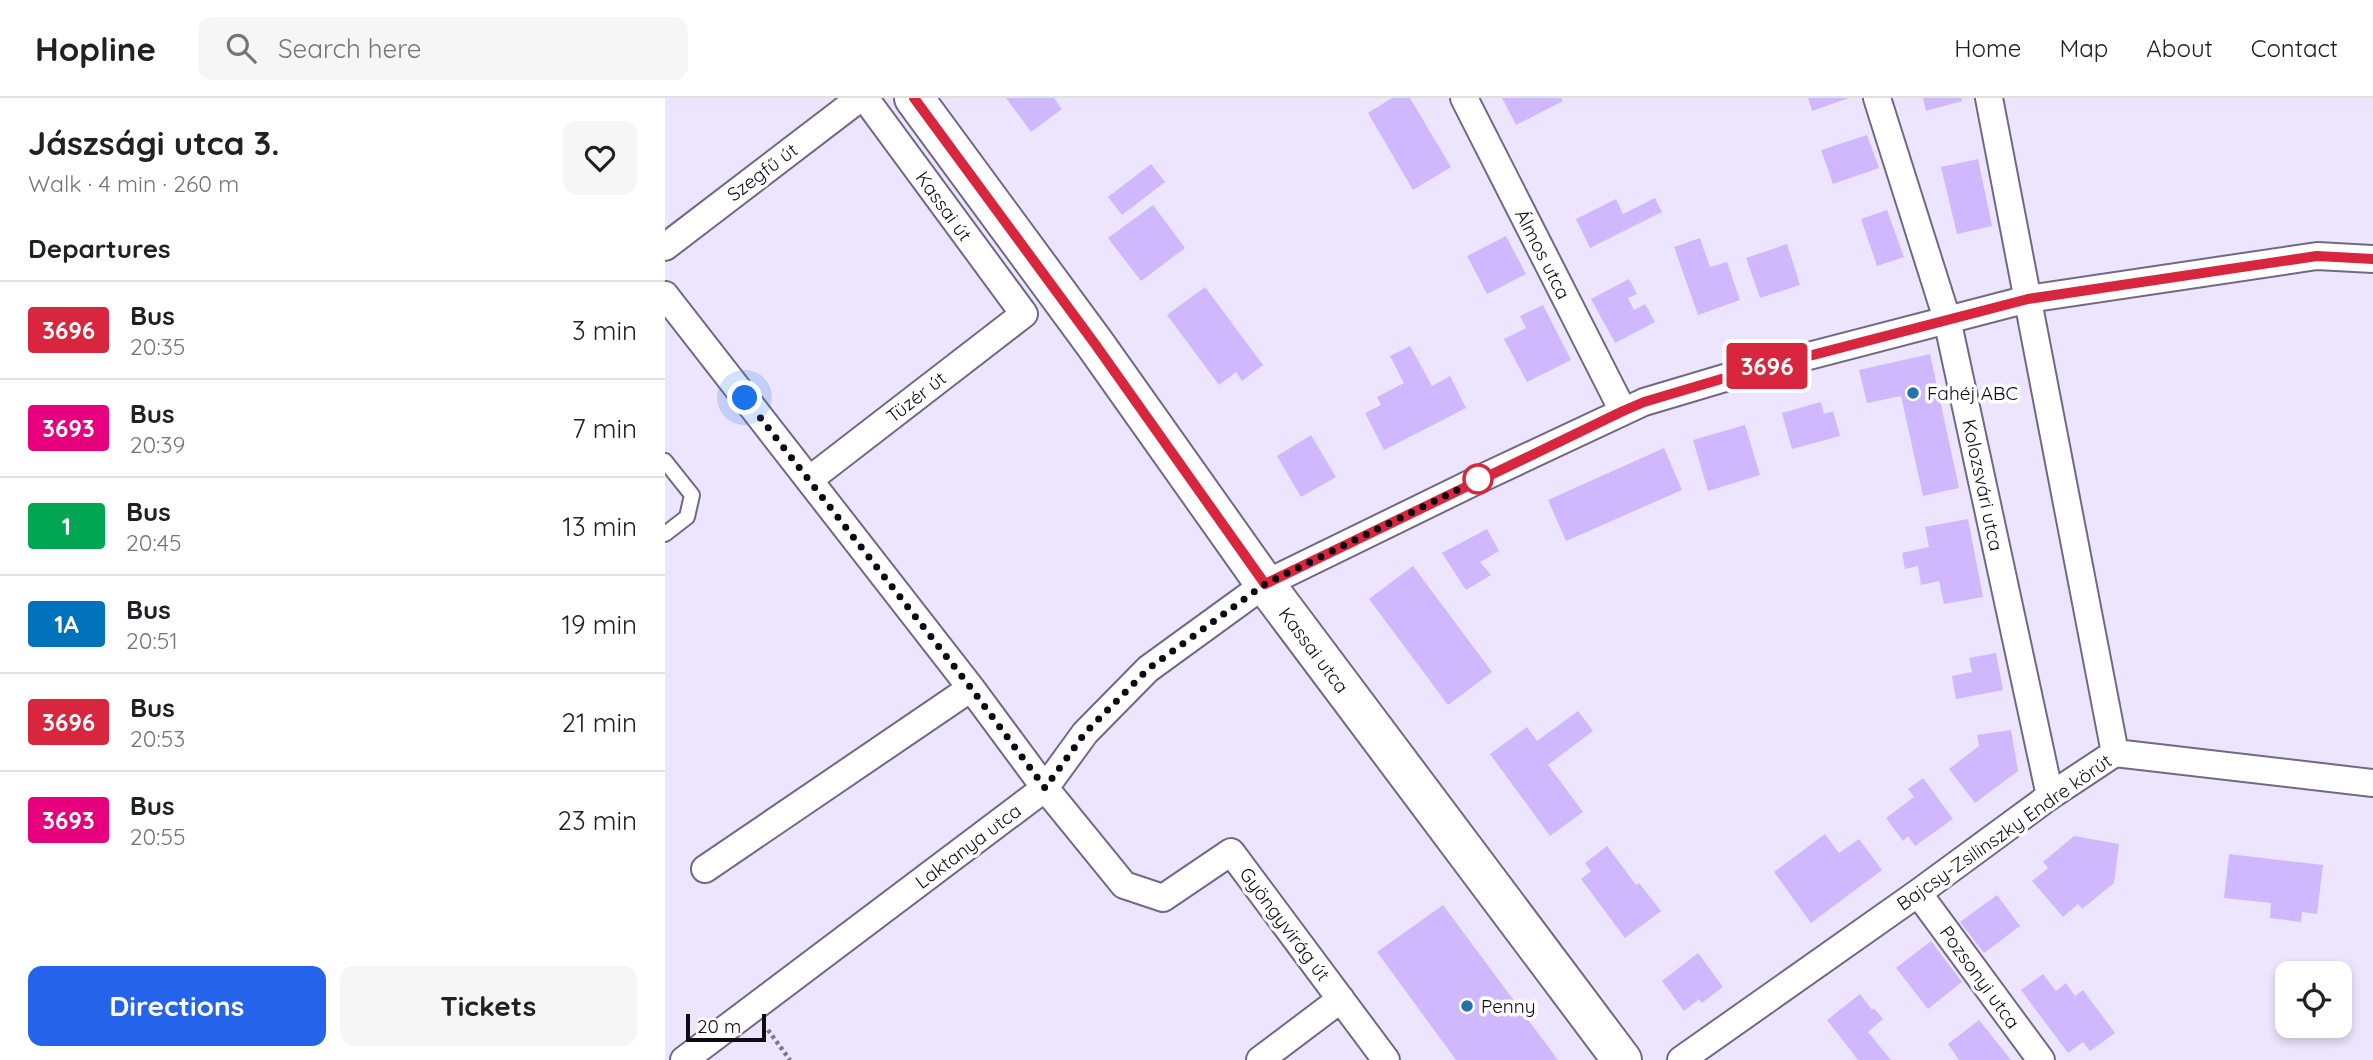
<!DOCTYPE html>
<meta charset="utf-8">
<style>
:root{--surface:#fff;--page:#f6f6f6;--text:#202124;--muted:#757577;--line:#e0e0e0;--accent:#2563eb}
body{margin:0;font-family:Quicksand,sans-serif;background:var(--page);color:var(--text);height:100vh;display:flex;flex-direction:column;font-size:26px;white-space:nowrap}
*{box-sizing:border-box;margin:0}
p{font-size:23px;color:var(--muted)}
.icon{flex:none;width:38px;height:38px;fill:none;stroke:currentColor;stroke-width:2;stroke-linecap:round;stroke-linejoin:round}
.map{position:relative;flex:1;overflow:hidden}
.sheet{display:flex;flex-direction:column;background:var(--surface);width:665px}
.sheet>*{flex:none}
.badge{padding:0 14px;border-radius:5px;font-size:24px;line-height:46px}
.fabs{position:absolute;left:1610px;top:863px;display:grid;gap:14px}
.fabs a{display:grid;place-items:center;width:77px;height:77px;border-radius:14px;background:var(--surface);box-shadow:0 4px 10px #0003;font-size:35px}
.scale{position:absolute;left:21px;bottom:18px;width:80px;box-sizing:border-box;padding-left:7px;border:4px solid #0d0a13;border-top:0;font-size:19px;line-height:24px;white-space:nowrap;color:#0d0a13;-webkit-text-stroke:5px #fff;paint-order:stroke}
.you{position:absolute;width:35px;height:35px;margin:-18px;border:5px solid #fff;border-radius:50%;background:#1a73e8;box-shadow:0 0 0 10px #1a73e833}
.map>.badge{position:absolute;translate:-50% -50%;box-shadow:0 0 0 4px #fff}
h2{padding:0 28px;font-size:26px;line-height:63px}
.round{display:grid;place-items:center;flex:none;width:74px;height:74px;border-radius:14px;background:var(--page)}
.overview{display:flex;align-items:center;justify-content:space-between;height:119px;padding:0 28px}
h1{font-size:33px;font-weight:700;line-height:52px}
.button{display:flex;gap:14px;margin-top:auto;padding:14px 28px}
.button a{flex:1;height:80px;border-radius:14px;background:var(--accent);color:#fff;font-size:28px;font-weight:700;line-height:80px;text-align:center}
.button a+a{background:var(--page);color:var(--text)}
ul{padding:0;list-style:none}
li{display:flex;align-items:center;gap:21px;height:98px;padding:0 28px;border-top:2px solid var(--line)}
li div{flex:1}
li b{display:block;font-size:26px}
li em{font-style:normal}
li .badge{min-width:77px;font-weight:700;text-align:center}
header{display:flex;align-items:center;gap:42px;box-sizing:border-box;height:98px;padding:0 35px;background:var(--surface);border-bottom:2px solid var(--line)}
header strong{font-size:33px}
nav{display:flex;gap:38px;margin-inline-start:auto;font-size:24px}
.search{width:490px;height:63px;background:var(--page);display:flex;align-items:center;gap:18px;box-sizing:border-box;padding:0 24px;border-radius:14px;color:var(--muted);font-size:26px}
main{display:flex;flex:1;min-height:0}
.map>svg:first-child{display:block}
</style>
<header>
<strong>Hopline</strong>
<div class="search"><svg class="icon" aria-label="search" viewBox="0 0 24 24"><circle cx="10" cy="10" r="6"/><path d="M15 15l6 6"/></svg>Search here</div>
<nav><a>Home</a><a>Map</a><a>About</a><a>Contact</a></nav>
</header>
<main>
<section class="sheet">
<div class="overview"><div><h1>Jászsági utca 3.</h1><p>Walk · 4 min · 260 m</p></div><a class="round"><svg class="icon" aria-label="heart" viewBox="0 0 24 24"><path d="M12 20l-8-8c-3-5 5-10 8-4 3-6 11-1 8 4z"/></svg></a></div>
<h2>Departures</h2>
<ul>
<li><span class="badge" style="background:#d7263d;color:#fff">3696</span><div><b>Bus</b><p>20:35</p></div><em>3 min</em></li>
<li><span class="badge" style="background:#e6007e;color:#fff">3693</span><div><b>Bus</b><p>20:39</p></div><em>7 min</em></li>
<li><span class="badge" style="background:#00a651;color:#fff">1</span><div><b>Bus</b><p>20:45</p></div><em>13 min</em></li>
<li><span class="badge" style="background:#0072bc;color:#fff">1A</span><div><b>Bus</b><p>20:51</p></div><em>19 min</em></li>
<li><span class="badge" style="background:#d7263d;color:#fff">3696</span><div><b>Bus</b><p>20:53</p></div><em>21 min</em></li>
<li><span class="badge" style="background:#e6007e;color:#fff">3693</span><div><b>Bus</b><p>20:55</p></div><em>23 min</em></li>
</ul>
<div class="button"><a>Directions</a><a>Tickets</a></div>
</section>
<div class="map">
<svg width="1708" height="962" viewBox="0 0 1708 962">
<rect width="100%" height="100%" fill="#ede5fd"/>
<path fill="#d0b8fe" d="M341,0h48l8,11 -31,23z
M727,0h18l41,69 -38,23 -45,-77z
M837,0h59l2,3 -47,24z
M1143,0h41l-37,13z
M1258,0h38l1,3 -36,10z
M1202,37l12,33 -46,16 -12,-34z
M1313,61l14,67 -35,8 -16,-67z
M486,66l14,18 -43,33 -14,-18z
M990,100l7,14 -72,36 -14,-29 40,-20 7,15z
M488,107l32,43 -44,33 -33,-43z
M1222,112l17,47 -27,9 -16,-47z
M841,138l20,38 -39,20 -20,-38z
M1035,140l10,29 17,-5 13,38 -42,15 -24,-68z
M1122,146l13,41 -40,13 -14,-40z
M964,181l8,15 -9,4 6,12 11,-6 10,18 -40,21 -24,-44z
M540,189l58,78 -21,16 -6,-9 -17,13 -52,-70z
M878,207l28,55 -44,22 -23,-43 22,-11 -6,-12z
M745,248l22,40 18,-10 16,32 -82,42 -19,-37 16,-8 -4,-8 27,-14 -14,-27z
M1265,256l29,134 -36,8 -22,-100 -34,7 -8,-33z
M1156,304l3,12 9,-3 7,25 -48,13 -10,-36z
M1080,327l15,50 -52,16 -15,-51z
M646,337l25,42 -35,20 -24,-41z
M999,350l18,42 -116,51 -18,-41z
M1303,421l15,78 -39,7 -5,-23 -18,4 -3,-19 -13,3 -3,-16 27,-6 -4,-20z
M822,431l12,22 -19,11 11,13 -25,15 -24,-37z
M748,468l79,106 -44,33 -79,-106z
M1331,555l7,37 -47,9 -4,-23 20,-4 -3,-14z
M913,613l15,20 -45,34 35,47 -33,24 -60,-82 37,-27 10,14z
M1346,632l7,41 -43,32 -26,-34 30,-23 -2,-11z
M1258,680l30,41 -38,27 -7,-10 -5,5 -17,-23 28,-21 -6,-8z
M1160,736l14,19 20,-14 23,31 -71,53 -37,-51z
M1409,738l45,8 -5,39 -32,26 -4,-5 -15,13 -31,-36 16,-13 -5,-6z
M942,748l29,39 3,-2 22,28 -36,27 -44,-59 10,-8 -6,-8z
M1564,756l94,11 -6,49 -15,-2 -1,10 -31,-4 1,-15 -47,-5z
M1332,797l23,31 -36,27 -24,-31z
M778,807l115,155h-102l-79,-108z
M1266,843l31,41 -34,27 -32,-41z
M1033,855l25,34 -21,16 -3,-4 -15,12 -22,-30z
M1378,876l13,17 10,-8 9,13 8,-6 32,43 -25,18 -7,-9 -15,11 -47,-63z
M1195,896l12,16 2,-2 9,11 -15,13 23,28h-33l-31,-40z
M1314,922l32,40h-52l-11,-16z"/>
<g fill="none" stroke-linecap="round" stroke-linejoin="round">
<g stroke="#716983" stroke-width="18">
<path id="service" d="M0,363l27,34 -5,22 -22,17"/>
</g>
<g stroke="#716983" stroke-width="30">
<path id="minor" d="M799,0l159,313
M1212,0l70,221 103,477
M1324,0l126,655
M0,149l195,-149
M0,197l306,393 74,100 79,97 39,13 68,-46 155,208
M144,382l215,-166 -159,-216
M40,771l266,-181
M1253,795l123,167
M19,962l361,-272 40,-55 63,-64 117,-85 219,-107 160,-75 84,-25 300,-78 289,-43 56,3
M595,962l81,-61
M1016,962l237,-167 132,-97 65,-43 258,30"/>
</g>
<g stroke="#716983" stroke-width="42">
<path id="primary" d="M249,0l181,246 170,240 357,476"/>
</g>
<path stroke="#7c7787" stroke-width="4.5" stroke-dasharray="3.5 3.5" stroke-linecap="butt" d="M103,932l22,30"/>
<use href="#service" stroke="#fff" stroke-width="14"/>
<use href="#minor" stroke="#fff" stroke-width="26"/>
<use href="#primary" stroke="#fff" stroke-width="38"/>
</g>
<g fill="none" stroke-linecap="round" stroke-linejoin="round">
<g stroke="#fff" stroke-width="16">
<path id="line" d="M249,0l181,246 170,240 358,-173 21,-9 84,-25 300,-78 289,-43 56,3"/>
</g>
<use href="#line" stroke="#d7263d" stroke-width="10"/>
<path stroke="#0d0a13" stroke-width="7" stroke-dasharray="0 12.6" d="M80,300l226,290 74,100 40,-55 63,-64 117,-85 219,-107 -6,2"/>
</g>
<g fill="#2375a6" stroke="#fff" stroke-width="2.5">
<circle cx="1248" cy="295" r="7"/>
<circle cx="802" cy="908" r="7"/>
</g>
<circle fill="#fff" stroke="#d7263d" stroke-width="3.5" cx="813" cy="381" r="14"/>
<g text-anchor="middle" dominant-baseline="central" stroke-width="7" stroke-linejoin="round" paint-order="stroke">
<g font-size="19" fill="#0d0a13" stroke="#fff">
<text transform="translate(97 74) rotate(-37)">Szegfű út</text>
<text transform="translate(279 108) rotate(54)">Kassai út</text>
<text transform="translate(878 156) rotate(63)">Álmos utca</text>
<text transform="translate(251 299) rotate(-38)">Tüzér út</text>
<text transform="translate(1318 387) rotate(78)">Kolozsvári utca</text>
<text transform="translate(649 552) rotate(53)">Kassai utca</text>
<text transform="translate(1339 734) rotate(-35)">Bajcsy-Zsilinszky Endre körút</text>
<text transform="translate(303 748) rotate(-37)">Laktanya utca</text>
<text transform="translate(620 826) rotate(53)">Gyöngyvirág út</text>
<text transform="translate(1315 879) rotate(54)">Pozsonyi utca</text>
</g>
<g font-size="19" fill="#0d0a13" stroke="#fff" text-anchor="start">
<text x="1262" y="295">Fahéj ABC</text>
<text x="816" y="908">Penny</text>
</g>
</g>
</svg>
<div class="fabs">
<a><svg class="icon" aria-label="locate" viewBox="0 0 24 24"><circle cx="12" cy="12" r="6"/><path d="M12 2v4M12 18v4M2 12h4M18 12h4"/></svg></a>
</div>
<div class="scale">20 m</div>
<div class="you" style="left:80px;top:300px"></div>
<b class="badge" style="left:1102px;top:268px;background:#d7263d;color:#fff">3696</b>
</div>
</main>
